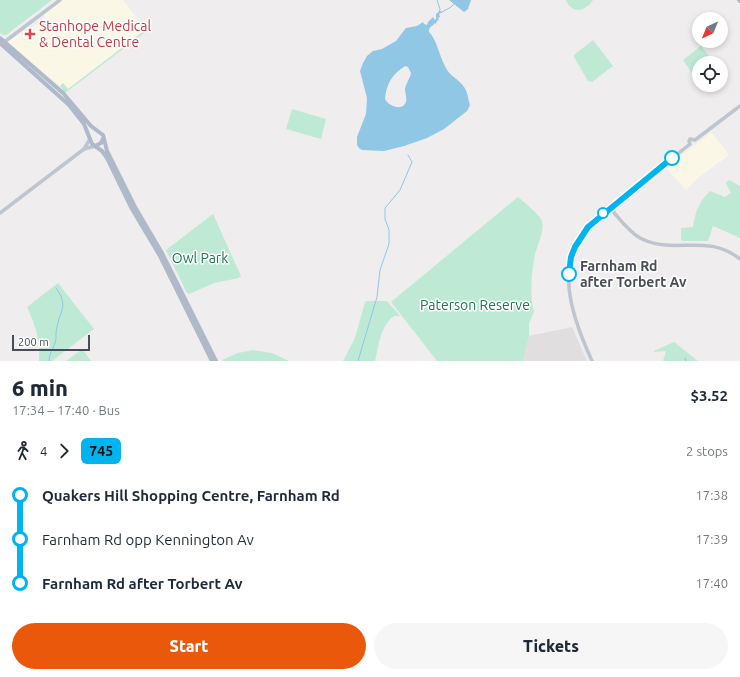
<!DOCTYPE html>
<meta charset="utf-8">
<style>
:root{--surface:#fff;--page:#f6f6f7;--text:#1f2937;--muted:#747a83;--accent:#ea580c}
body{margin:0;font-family:Ubuntu,sans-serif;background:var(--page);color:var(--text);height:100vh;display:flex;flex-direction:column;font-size:15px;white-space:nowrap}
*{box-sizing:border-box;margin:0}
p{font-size:13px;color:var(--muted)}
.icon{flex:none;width:22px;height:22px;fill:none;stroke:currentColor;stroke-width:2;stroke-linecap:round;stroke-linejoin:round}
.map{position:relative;height:361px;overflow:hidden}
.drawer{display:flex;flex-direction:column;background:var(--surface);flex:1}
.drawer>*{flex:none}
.badge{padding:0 8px;border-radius:6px;font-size:14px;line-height:26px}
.needle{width:26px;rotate:223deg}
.controls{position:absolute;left:692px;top:12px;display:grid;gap:8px}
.controls a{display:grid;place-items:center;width:36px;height:36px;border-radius:50%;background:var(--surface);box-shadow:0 2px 6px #0003;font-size:20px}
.scale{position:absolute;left:12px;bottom:10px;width:78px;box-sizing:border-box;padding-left:4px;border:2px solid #474e59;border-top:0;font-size:11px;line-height:14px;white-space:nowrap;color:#474e59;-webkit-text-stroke:3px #fff;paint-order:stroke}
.map>.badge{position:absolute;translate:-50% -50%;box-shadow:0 0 0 2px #fff}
.legs{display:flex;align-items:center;gap:6px;height:44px;padding:0 12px;font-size:13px}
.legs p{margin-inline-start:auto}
.summary{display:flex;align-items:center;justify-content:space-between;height:68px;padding:0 12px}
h1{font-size:22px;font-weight:800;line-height:30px}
.cta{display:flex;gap:8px;margin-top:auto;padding:8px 12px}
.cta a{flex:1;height:46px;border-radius:24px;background:var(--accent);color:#fff;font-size:16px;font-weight:800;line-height:46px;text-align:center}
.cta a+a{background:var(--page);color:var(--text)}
ul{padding:0 12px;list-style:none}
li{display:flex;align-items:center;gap:14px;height:44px;font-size:15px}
li i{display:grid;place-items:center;width:6px;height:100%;margin:0 5px;background:currentColor}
li i::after{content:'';width:10px;height:10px;margin:-5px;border:3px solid;border-radius:50%;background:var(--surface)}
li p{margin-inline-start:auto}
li:first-child i{background:linear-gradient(#0000 50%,currentColor 0)}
li:last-child i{background:linear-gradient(currentColor 50%,#0000 0)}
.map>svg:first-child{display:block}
</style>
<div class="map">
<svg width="740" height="361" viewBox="0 0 740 361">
<rect width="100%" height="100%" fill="#efeded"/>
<path fill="#faf7e7" d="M62,0h61l21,27 -1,1 2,2 -77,59h-7v-2l-53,-45 12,-10h1l1,3 22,-17v-4z
M710,133h2l15,19 1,4 -29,21 -13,13 -20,-22z"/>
<path fill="#e0dede" d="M572,327l15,34h-64l6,-25z"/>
<path fill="#beead5" d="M0,0h52l-46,35h-3l-3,-2z
M566,0h27c-4,7 -13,13 -21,8 -3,-2 -5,-5 -6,-8z
M144,27l4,3 -83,63 -5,-7 3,-3 5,6 76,-58 -1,-3z
M593,40l20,26 -21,16 -4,-1 -14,-24v-2z
M701,46l8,10 -2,7h-8v20l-16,-23z
M292,109l34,10 -5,20 -35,-10z
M729,180l11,6v52l-27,-12 -5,15h-25l-2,-1v-12l12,-1c3,-16 5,-24 17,-36l15,6 6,-4 -5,-10z
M518,197c6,5 22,18 24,24 3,13 -7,27 -8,39 -3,17 -4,36 0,52l-5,11v13l-6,25h-86l-46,-59z
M213,214l28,62 -2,2 -25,5 -25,11 -2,-1 -21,-43z
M58,283l36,46 -42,32h-13c1,-22 -3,-34 -12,-54z
M367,301h20l13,15h-6c-14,10 -15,29 -19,45h-32l12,-23 10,-36z
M674,342l24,19h-35l3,-10 -12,1v-1z
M81,350h2l8,11h-25z
M253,350l19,3 17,8h-66l-1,-1 16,-7z"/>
<path fill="#8fc7e4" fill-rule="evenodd" d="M449,0h22l-3,9 -4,3z
M440,11l3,1 -4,2 1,3 -2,1 1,2 -2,1 -1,3 -1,-1c-3,4 -6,3 -6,9 8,8 10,23 16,34 4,10 14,13 19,21 4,5 4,13 6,18l-3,6 -23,18 -17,9 -23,8 -20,5 -22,-1 -3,-2 -2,-3v-8l9,-23 1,-16 -7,-27 3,-8 4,-7 6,-5 9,-2 14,-8 10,-13 11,-2 6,-4 1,2 3,1 1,-3 5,-5 2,3 1,-1v-5zM405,66l3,1 3,6c-1,6 -5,10 -6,16 0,4 2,8 1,13 -3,9 -17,5 -21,-3 1,-14 7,-25 20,-33z"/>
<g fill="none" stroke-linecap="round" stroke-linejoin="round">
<path stroke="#8fc7e4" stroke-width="1" d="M437,0l3,9 -1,4
M442,12l9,-5 3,-3
M685,358l1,3
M49,361c0,-7 4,-12 6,-18 2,-5 0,-10 2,-16 3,-17 12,-21 -1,-39
M358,361l19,-64 3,-27 9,-26v-14l-4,-11v-11l15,-18 12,-28 -4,-7"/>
<path stroke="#bfc5ce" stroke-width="3.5" d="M3,43l57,-43
M695,140l45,-34
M690,144l-1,-3 1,-2 5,1
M84,149l6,-10
M610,208c9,10 18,23 30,30 34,18 66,-6 100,21
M0,213l84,-64 11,-3
M592,361c-21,-46 -40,-99 1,-139l97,-78"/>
<path stroke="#aeb9ca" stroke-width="4" d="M739,0l1,1
M0,38l63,55 28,33 12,9 4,16 28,56 27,46 54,108
M0,43l69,62 15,19 8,20 3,2 6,-3 2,-4
M95,146l7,5 5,7 25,51 28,47 52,105"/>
</g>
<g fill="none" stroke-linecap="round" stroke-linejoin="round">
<g stroke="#fff" stroke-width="9">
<path id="line-1" d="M569,274l2,-17 4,-10 13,-20 84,-69"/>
</g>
<use href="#line-1" stroke="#00b5ef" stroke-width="6"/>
</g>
<path fill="#e0444e" stroke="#fff" stroke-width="1.5" d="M28 28h4v4h4v4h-4v4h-4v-4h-4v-4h4z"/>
<g fill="#fff" stroke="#00b5ef" stroke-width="2">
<circle cx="672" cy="158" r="7"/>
<circle cx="603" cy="213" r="5"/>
<circle cx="569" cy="274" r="7"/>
</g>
<g text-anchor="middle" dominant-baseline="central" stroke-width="3" stroke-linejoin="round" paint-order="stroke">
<g font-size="14" fill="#be3a42" stroke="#fff" text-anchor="start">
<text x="39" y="26">Stanhope Medical<tspan x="39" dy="16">&amp; Dental Centre</tspan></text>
</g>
<g font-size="14" fill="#1e7353" stroke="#fff">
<text x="200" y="258">Owl Park</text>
<text x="475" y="305">Paterson Reserve</text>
</g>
<g font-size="14" font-weight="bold" fill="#474e59" stroke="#fff" text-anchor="start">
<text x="580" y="266">Farnham Rd<tspan x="580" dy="16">after Torbert Av</tspan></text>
</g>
</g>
</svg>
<div class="controls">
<a><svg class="needle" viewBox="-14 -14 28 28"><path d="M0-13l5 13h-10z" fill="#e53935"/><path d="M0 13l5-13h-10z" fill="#747a83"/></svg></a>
<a><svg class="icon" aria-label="locate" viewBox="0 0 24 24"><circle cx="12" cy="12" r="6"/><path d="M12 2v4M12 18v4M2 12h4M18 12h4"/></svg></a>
</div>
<div class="scale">200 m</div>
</div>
<section class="drawer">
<div class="summary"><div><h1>6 min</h1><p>17:34 – 17:40 · Bus</p></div><b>$3.52</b></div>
<div class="legs"><svg class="icon" aria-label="walk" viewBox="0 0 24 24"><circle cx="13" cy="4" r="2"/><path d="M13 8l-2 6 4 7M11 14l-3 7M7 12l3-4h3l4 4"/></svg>4<svg class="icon" aria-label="forward" viewBox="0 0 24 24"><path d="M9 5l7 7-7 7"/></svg><b class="badge" style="background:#00b5ef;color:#111">745</b><p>2 stops</p></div>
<ul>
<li><i style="color:#00b5ef"></i><b>Quakers Hill Shopping Centre, Farnham Rd</b><p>17:38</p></li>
<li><i style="color:#00b5ef"></i><span>Farnham Rd opp Kennington Av</span><p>17:39</p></li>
<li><i style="color:#00b5ef"></i><b>Farnham Rd after Torbert Av</b><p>17:40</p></li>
</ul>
<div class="cta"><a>Start</a><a>Tickets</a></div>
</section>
